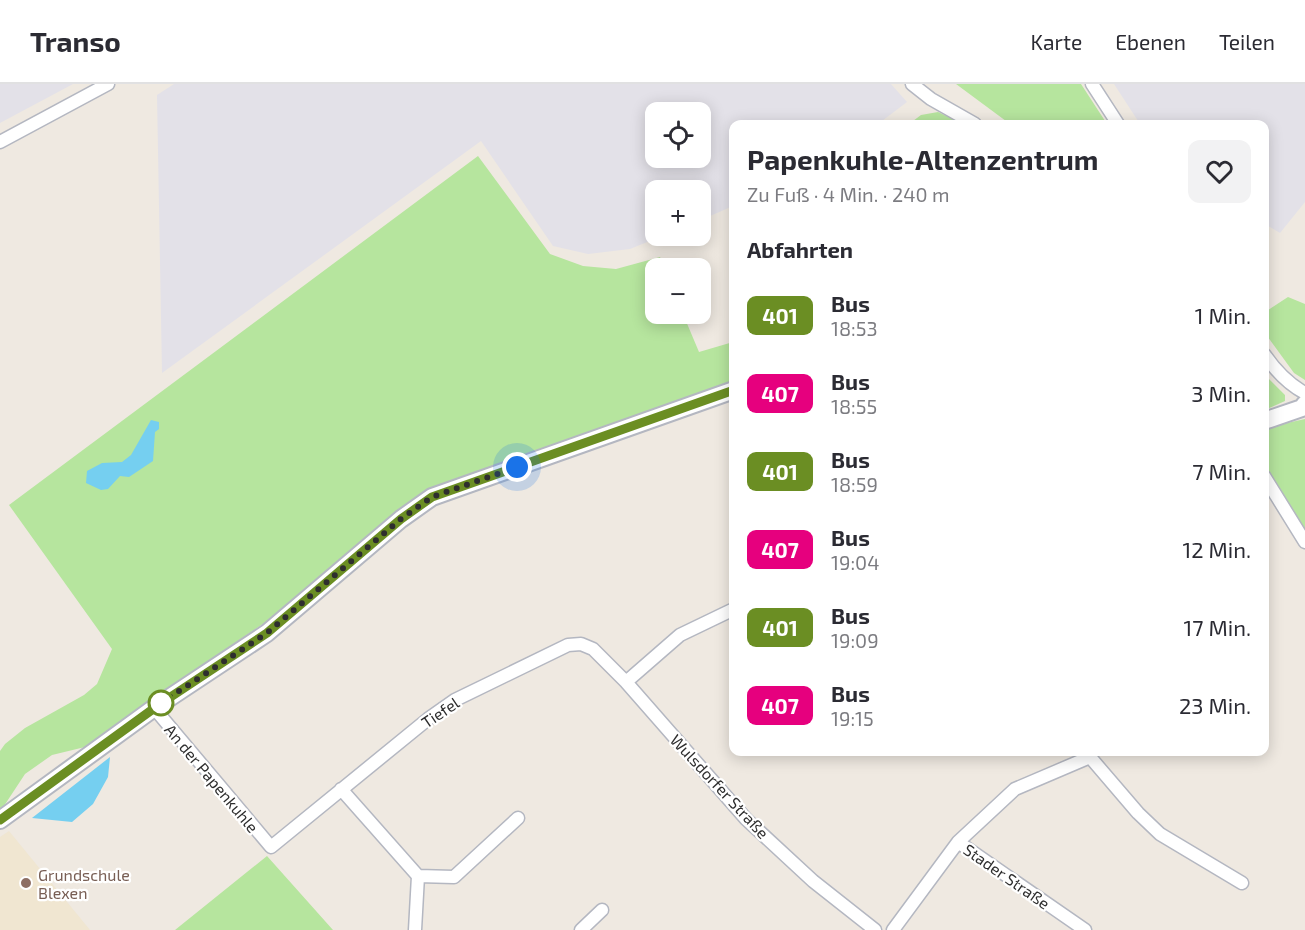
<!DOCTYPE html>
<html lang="de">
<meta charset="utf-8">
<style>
:root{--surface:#fff;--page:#f2f2f3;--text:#2b2b33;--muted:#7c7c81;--line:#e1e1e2}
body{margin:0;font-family:"Exo 2",sans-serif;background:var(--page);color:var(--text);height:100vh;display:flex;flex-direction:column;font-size:22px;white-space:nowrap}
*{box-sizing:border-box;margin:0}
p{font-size:20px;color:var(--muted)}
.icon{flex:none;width:33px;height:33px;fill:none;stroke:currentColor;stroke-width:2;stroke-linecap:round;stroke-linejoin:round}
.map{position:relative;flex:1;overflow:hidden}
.details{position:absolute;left:729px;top:36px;width:540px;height:636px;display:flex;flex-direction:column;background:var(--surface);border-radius:12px;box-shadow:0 3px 15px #0003}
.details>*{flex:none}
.badge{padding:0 12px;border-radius:9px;font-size:21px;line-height:39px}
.fabs{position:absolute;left:645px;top:18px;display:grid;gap:12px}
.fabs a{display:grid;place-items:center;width:66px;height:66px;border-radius:12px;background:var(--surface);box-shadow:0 3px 15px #0003;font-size:30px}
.you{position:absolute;width:30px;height:30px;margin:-15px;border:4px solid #fff;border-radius:50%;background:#1a73e8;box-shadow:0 0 0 9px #1a73e833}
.map>.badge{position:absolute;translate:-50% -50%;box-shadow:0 0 0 3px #fff}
h2{padding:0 18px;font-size:22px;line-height:54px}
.round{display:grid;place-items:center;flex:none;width:63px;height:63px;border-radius:12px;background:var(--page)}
.headline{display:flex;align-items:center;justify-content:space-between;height:102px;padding:0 18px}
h1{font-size:28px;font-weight:700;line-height:45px}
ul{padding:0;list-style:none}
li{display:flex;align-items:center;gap:18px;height:78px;padding:0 18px}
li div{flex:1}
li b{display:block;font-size:22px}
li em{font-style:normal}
li .badge{min-width:66px;font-weight:700;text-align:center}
header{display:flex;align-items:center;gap:36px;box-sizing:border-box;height:84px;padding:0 30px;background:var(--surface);border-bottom:2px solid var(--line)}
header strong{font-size:28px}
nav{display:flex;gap:33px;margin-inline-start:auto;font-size:21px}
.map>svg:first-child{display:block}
</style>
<header>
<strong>Transo</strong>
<nav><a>Karte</a><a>Ebenen</a><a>Teilen</a></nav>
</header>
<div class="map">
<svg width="1305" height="846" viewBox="0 0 1305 846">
<rect width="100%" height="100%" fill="#efe9e1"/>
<path fill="#e3e1e8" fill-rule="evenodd" d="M0,0h73l-73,39z
M174,0h717l16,18 -29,22h-144l-1,82 -32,14 -1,-30h-44v46h6l-32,13 -42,5 -35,-8 -72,-105 -319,232 -5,-278zM700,28v46h-44v-46z
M1114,0h191v118l-25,31 -15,-9 -1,-100h-124z"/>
<path fill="#f0e6d1" d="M9,747l81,99h-90v-93z"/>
<path fill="#b6e59e" d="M956,0h125l26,40h-97z
M938,28l25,12h-54l12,-9z
M478,72l72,98 33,12 33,3 44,-12 5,11h-9v46h27l16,38 34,-10v40l-270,95 -46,23 -125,104 -151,103 -56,40 -33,8 -27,19 -25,38v-61l5,-7 20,-16 59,-33 13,-11 15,-35 -103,-144z
M1288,213l17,7v76l-11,-7 -29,-40v-21z
M1265,291l20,20v6l-20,9z
M1305,335v115l-40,-65 -1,-41z
M267,772l66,74h-158z"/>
<path fill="#75cff0" d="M151,336l8,2v7l-4,3 -2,29 -24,16 -9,-1 -12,13 -7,1 -15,-7 1,-12 15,-8 20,-1 9,-7z
M110,673l-2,20 -15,27 -21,18 -40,-4z"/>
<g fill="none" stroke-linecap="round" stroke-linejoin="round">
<g stroke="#b4b7c1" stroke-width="15">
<path id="street" d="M912,0l19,15 44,25
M1092,0l26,40
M0,58l108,-58
M1264,270c11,16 24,30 41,39
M1264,392l41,66
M626,598l54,-47 54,-26
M154,624l117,139 157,-128 27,-19 113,-55 13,-1 12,5 33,33 120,137 67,62 62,49
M1088,668l2,5 48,56 22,21 82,49
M341,705l77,87 -3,54
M958,758l127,88
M418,792l36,1 64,-59
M581,846l21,-20
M893,846l65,-88 57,-53 75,-32"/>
</g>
<g stroke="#b4b7c1" stroke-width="20">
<path id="secondary" d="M1264,337l38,-13 3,-4
M0,736l154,-112 113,-75 134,-114 31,-22 302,-107"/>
</g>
<use href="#street" stroke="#fff" stroke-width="12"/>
<use href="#secondary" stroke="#fff" stroke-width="16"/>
</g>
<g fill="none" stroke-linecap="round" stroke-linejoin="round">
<g stroke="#fff" stroke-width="14">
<path id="line" d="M0,736l160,-116 107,-71 134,-114 31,-22 302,-107"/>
</g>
<use href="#line" stroke="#6b8e23" stroke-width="9"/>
<path stroke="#2e2e2e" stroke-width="6" stroke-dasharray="0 10.8" d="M161,619l106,-70 134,-114 31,-22 85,-30"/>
</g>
<circle fill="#fff" stroke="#6b8e23" stroke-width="3" cx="161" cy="619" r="12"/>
<circle fill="#8d6e63" stroke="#fff" stroke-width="2" cx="26" cy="799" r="6"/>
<g text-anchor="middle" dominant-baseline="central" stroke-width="4.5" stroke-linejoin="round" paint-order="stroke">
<g font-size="16" fill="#2e2e2e" stroke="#fff">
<text transform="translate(440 628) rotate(-34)">Tiefel</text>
<text transform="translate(212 694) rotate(50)">An der Papenkuhle</text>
<text transform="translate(720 702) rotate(47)">Wulsdorfer Straße</text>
<text transform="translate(1007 792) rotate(35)">Stader Straße</text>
</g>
<g font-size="16" fill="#785e54" stroke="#fff" text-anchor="start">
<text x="38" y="790">Grundschule<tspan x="38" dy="18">Blexen</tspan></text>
</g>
</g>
</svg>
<div class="fabs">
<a><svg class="icon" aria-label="locate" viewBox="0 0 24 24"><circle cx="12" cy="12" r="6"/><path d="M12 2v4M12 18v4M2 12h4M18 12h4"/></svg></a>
<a>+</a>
<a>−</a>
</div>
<div class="you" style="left:517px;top:383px"></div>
<section class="details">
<div class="headline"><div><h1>Papenkuhle-Altenzentrum</h1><p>Zu Fuß · 4 Min. · 240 m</p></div><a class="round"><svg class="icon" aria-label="heart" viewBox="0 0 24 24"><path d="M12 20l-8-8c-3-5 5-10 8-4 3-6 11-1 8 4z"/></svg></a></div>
<h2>Abfahrten</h2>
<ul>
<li><span class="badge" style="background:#6b8e23;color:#fff">401</span><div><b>Bus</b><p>18:53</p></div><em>1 Min.</em></li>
<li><span class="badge" style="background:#e6007e;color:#fff">407</span><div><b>Bus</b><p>18:55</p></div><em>3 Min.</em></li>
<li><span class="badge" style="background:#6b8e23;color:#fff">401</span><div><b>Bus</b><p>18:59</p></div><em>7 Min.</em></li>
<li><span class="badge" style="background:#e6007e;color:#fff">407</span><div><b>Bus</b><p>19:04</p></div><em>12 Min.</em></li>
<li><span class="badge" style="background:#6b8e23;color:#fff">401</span><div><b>Bus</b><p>19:09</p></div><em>17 Min.</em></li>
<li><span class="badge" style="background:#e6007e;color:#fff">407</span><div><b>Bus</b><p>19:15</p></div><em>23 Min.</em></li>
</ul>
</section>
</div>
